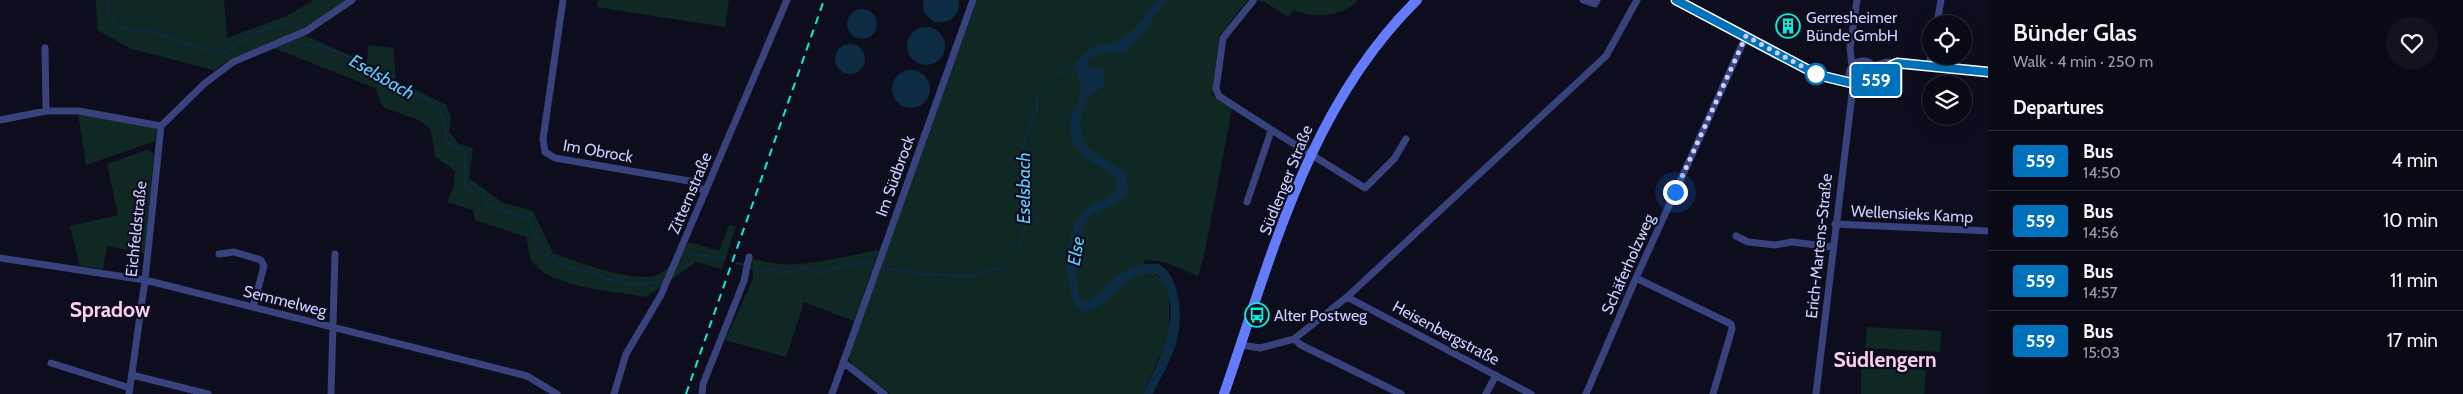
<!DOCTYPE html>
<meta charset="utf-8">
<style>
:root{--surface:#0a0a16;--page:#13131f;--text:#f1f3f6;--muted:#999aa1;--line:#2a2b35}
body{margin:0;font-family:Cabin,sans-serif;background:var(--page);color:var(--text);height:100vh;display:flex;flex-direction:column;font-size:19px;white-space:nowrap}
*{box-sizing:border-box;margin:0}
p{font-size:16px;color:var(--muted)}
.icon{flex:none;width:28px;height:28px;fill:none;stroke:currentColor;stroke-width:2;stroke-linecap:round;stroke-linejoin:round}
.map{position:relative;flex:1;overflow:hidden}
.sheet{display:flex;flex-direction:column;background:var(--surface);width:475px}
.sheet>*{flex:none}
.badge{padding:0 10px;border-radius:4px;font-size:18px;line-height:32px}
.tools{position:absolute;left:1922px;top:15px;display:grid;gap:10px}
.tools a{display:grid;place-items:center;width:50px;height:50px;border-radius:50%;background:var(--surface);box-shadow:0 5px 20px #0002,0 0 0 1px var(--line);font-size:25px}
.you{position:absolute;width:25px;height:25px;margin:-12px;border:4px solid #fff;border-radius:50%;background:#1a73e8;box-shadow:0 0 0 8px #1a73e833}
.map>.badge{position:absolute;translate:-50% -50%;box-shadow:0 0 0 2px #fff}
h2{padding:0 25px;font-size:19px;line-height:45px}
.round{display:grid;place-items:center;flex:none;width:52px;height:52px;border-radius:26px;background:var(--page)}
.headline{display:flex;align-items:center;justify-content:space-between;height:85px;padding:0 25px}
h1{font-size:24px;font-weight:600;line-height:38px}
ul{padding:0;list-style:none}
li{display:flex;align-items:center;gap:15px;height:60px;padding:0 25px;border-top:1px solid var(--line)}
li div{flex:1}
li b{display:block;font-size:19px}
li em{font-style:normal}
li .badge{min-width:55px;font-weight:700;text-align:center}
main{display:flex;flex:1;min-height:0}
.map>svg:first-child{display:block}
</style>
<main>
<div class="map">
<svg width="1988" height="394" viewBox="0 0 1988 394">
<rect width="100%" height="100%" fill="#0d0d1e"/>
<path fill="#102823" d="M96,0h128l3,38 59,-22 28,-16h32l-49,32 -70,29 -13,9 -82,-21 -35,-19z
M598,0h131l-4,27 -128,-20z
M977,0h271l-29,36 -7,59 20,13 -28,148 -6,20 -33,-14 -21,-2v3l22,21 3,12v39l-26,59h-253l-38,-29 -4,-9z
M1253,0h105c-15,17 -45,19 -64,10l-6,7 -23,-15z
M304,35l63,28 1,-18 25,3 3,32 50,25 5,13 -2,14 10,12 14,4 -4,30 34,25 30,8 20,42c21,8 84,31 104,22 13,-5 23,-22 32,-33l30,9 10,-26 7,1 -14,43 -26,-7 -50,35c-31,-6 -92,-9 -113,-34 -5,-6 -5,-19 -7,-26l-51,-17 -2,-10 -26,-8 7,-17 1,-14 -20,-15 -4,-26 -10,-9 -38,-14 -8,-19 -101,-40z
M78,114l79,13 -2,14 -69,24z
M147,150l7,4 -10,99 -37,-7 -4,23 -23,-3 -10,-40 48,-11 -11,-51z
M879,250l-25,71 -50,-19 -18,55 -61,-17 28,-61 -1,-21c40,15 86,-1 127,-8z
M1867,327l74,4 -1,21 -75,-4z
M1861,368l65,2 -2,24h-63z"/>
<path fill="#0d2b42" d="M923,0h36c1,16 -9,24 -25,22l-10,-9z
M1158,0h8l-26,38 -14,13 -23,2 -15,6 -1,6 16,5c7,15 -3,18 -13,27 -10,9 -12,33 -6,44 8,15 27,21 40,30l4,12 -1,14c-9,6 -31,14 -38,21 -15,17 -14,58 -10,79l6,4 6,-1c24,-21 34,-38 68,-36 23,14 24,56 17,80 -5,17 -16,34 -23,50h-10c17,-34 44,-87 14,-120 -39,-5 -41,35 -76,38 -19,-19 -18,-83 3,-102 10,-9 24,-9 33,-20l-1,-10 -4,-6 -30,-18 -10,-15 -3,-17 12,-31 -6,-29c21,-28 30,-13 51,-28 12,-9 22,-25 32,-36z
M847 24a15 15 0 1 1 30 0a15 15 0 1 1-30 0Z
M907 46a19 19 0 1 1 38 0a19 19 0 1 1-38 0Z
M835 59a15 15 0 1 1 30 0a15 15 0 1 1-30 0Z
M892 89a19 19 0 1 1 38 0a19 19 0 1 1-38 0Z"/>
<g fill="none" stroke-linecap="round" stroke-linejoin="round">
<path stroke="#0d2b42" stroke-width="2" d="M107,0l1,16 9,10 12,4 24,1 29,12 42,11c15,-14 46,-29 67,-31l4,3
M298,41l5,4h15l37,14 40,29 31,11 12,8 6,12 2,18 4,7 15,8v35l20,9v8l45,16 12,33 27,15 24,4 18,9 24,3 26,-2
M690,254l34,4
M737,263l7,2
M751,267l10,6 12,-4 10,5 19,-6 18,5 17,-6 36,-5
M883,268l38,6 53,2 17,-7h8l11,-9 9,-12 6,-22 1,-48 -4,-27 7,-26 8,-15v-11l15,-21 25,-14"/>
<path stroke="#38427c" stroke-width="7" d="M563,0l-20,139 2,13 10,6 140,24 10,11
M1583,0l12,4 2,-4
M1676,0l142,75 33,8
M1253,1l-30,37 -7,51 3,7c48,32 97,61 146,92l29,-29 12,-20
M1937,24l4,-24
M45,48l1,63
M1849 75a14 14 0 1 1 28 0a14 14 0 1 1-28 0Z
M1852,66l-2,-18 7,-48
M1873,66l13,-4 102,10
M1929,66l2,-11
M0,120l46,-9h33l82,15 43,-42 29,-22 73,-31 46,-31
M1247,202l24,-71
M1835,224l153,7
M1736,236l12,6 27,3 17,-3 41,5
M219,254l15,-2 27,8 3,6 -11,41
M0,258l145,22 382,96 30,18
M1636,278l95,46 1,5 -19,65
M1347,297l184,97
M1294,339l7,6 100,49
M1241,345l19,3 34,-9 53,-42 259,-241 31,-56
M843,362l41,32
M51,363l79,25
M132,375l76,19
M129,394l16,-114 16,-154
M331,394l4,-140
M614,394l12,-40 35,-59 126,-295
M702,394l1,-10 41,-103 5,-24
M832,394l141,-394
M1486,394l10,-19
M1586,394l50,-116 110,-242
M1816,394l37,-308"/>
<path stroke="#647bfb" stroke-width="10" d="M1224,394c48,-139 85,-288 193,-394"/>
<path stroke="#05efde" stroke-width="2" stroke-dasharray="8 6" stroke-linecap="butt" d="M686,394l138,-394"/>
</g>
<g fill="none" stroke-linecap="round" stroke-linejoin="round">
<g stroke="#fff" stroke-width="11">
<path id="line" d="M1676,0l142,75 33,8 9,6 12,-4 4,-12 21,-10 91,9"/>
</g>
<use href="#line" stroke="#0072bc" stroke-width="8"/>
<path stroke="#cbcefe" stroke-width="5" stroke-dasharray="0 9" d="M1675,192l71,-156 72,39 -2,-1"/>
</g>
<defs>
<g id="building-ring" transform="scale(1.25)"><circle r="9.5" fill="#0d0d1e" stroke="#05efde" stroke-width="1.5"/><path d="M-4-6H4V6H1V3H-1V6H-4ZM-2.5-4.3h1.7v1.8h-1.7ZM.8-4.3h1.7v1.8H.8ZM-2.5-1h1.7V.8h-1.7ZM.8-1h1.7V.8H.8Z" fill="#05efde"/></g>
<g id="bus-ring" transform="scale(1.25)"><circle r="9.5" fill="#0d0d1e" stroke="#05efde" stroke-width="1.5"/><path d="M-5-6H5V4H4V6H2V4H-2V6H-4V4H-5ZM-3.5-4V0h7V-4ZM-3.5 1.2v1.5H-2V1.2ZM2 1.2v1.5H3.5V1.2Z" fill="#05efde"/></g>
</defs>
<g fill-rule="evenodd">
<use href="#building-ring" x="1788" y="26"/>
<use href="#bus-ring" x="1257" y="315"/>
</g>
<circle fill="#fff" stroke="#0072bc" stroke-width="2.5" cx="1816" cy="74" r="10"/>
<g text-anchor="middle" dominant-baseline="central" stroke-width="4.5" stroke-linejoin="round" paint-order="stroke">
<g font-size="16" fill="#cbcefe" stroke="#0d0d1e" text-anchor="start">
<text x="1806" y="17">Gerresheimer<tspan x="1806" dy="18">Bünde GmbH</tspan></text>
<text x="1274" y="315">Alter Postweg</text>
</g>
<g font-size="16" fill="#cbcefe" stroke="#0d0d1e">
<text transform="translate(598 151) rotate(10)">Im Obrock</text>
<text transform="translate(895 176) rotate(-70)">Im Südbrock</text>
<text transform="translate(1286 180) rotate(-68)">Südlenger Straße</text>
<text transform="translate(690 193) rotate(-67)">Zitternstraße</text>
<text transform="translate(1912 214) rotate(3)">Wellensieks Kamp</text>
<text transform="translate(136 229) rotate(-84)">Eichfeldstraße</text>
<text transform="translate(1819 246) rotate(-84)">Erich-Martens-Straße</text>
<text transform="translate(1628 264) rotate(-66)">Schäferholzweg</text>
<text transform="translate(285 301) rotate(14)">Semmelweg</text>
<text transform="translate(1446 333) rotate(28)">Heisenbergstraße</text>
</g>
<g font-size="18" font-style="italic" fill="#5ccdfb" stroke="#0d0d1e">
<text transform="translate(382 77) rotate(30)">Eselsbach</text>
<text transform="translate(1024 188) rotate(-90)">Eselsbach</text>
<text transform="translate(1076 251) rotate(-80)">Else</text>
</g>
<g font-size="21" font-weight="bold" fill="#fecdf5" stroke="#0d0d1e">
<text x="110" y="309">Spradow</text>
<text x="1885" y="359">Südlengern</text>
</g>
</g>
</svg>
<div class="tools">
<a><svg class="icon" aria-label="locate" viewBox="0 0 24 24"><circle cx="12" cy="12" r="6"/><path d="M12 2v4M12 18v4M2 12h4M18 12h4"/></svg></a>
<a><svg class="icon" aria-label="layers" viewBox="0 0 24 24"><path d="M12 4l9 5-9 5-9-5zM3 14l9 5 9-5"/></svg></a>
</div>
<div class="you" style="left:1675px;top:192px"></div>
<b class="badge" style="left:1876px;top:80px;background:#0072bc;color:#fff">559</b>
</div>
<section class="sheet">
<div class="headline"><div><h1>Bünder Glas</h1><p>Walk · 4 min · 250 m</p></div><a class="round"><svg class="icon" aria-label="heart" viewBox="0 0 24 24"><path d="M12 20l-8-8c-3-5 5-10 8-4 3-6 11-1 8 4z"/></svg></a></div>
<h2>Departures</h2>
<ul>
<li><span class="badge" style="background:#0072bc;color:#fff">559</span><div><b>Bus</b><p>14:50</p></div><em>4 min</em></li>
<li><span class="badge" style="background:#0072bc;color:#fff">559</span><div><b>Bus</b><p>14:56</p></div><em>10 min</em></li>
<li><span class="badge" style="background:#0072bc;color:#fff">559</span><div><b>Bus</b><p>14:57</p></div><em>11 min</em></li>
<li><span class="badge" style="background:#0072bc;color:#fff">559</span><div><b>Bus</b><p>15:03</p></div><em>17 min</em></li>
</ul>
</section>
</main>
